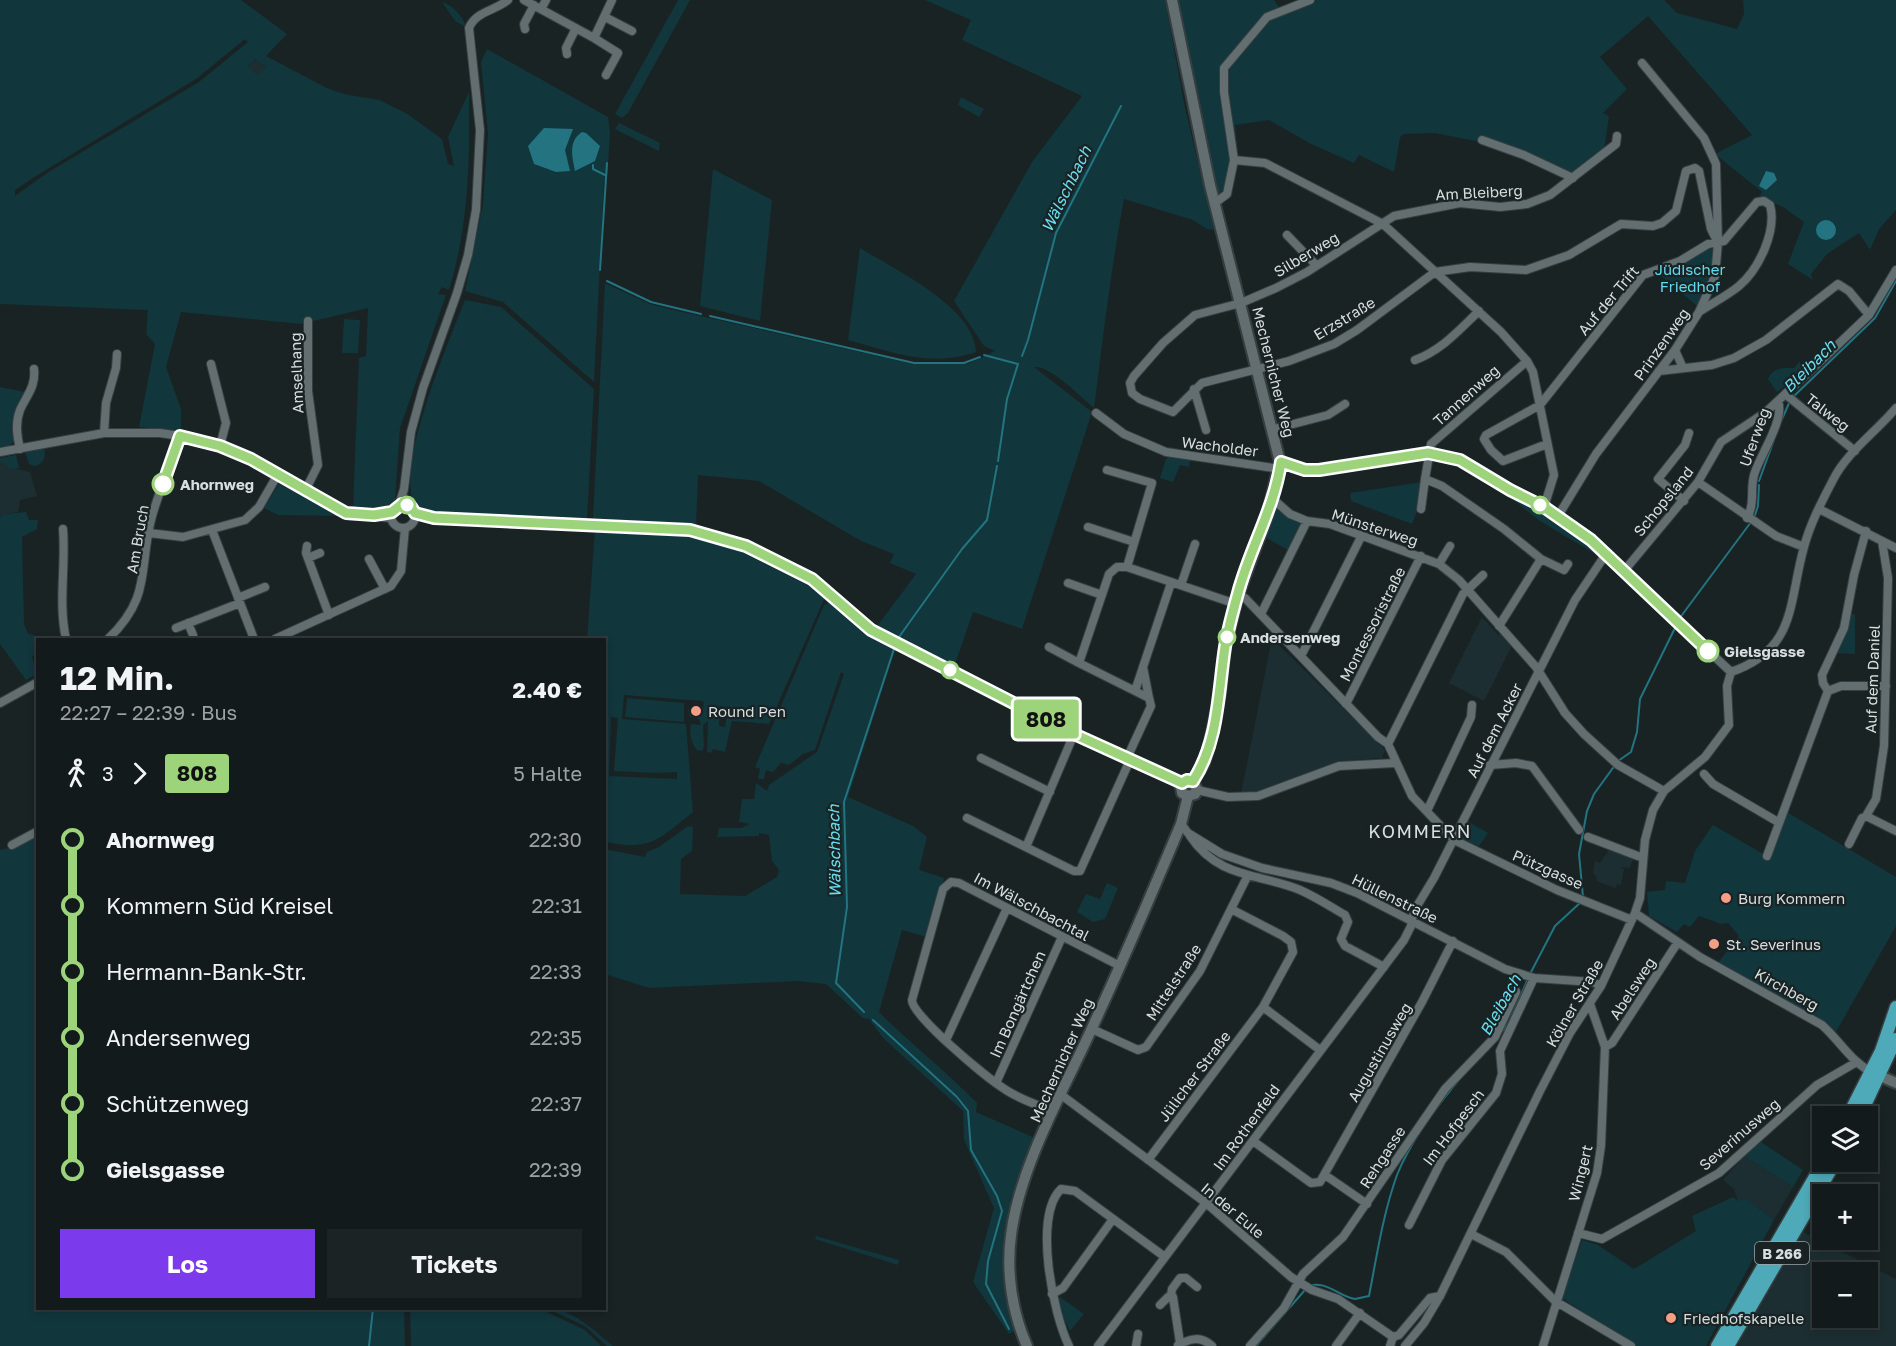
<!DOCTYPE html>
<html lang="de">
<meta charset="utf-8">
<style>
:root{--surface:#131a1b;--page:#1c2324;--text:#f1f3f6;--muted:#9da1a3;--line:#32383a;--accent:#7c3aed}
body{margin:0;font-family:"Golos Text",sans-serif;background:var(--page);color:var(--text);height:100vh;display:flex;flex-direction:column;font-size:22px;white-space:nowrap}
*{box-sizing:border-box;margin:0}
p{font-size:20px;color:var(--muted)}
.icon{flex:none;width:33px;height:33px;fill:none;stroke:currentColor;stroke-width:2;stroke-linecap:round;stroke-linejoin:round}
.map{position:relative;flex:1;overflow:hidden}
.panel{position:absolute;left:36px;top:638px;width:570px;height:672px;display:flex;flex-direction:column;background:var(--surface);border-radius:0px;box-shadow:0 3px 9px #0003,0 0 0 2px var(--line)}
.panel>*{flex:none}
.badge{padding:0 12px;border-radius:4px;font-size:21px;line-height:39px}
.controls{position:absolute;left:1812px;top:1106px;display:grid;gap:12px}
.controls a{display:grid;place-items:center;width:66px;height:66px;border-radius:0px;background:var(--surface);box-shadow:0 3px 9px #0003,0 0 0 2px var(--line);font-size:30px}
.map>.badge{position:absolute;translate:-50% -50%;box-shadow:0 0 0 3px #fff}
.legs{display:flex;align-items:center;gap:9px;height:66px;padding:0 24px;font-size:20px}
.legs p{margin-inline-start:auto}
.headline{display:flex;align-items:center;justify-content:space-between;height:102px;padding:0 24px}
h1{font-size:33px;font-weight:700;line-height:45px}
.button{display:flex;gap:12px;margin-top:auto;padding:12px 24px}
.button a{flex:1;height:69px;border-radius:0px;background:var(--accent);color:#fff;font-size:24px;font-weight:700;line-height:69px;text-align:center}
.button a+a{background:var(--page);color:var(--text)}
ul{padding:0 24px;list-style:none}
li{display:flex;align-items:center;gap:21px;height:66px;font-size:22px}
li i{display:grid;place-items:center;width:9px;height:100%;margin:0 8px;background:currentColor}
li i::after{content:'';width:15px;height:15px;margin:-8px;border:4px solid;border-radius:50%;background:var(--surface)}
li p{margin-inline-start:auto}
li:first-child i{background:linear-gradient(#0000 50%,currentColor 0)}
li:last-child i{background:linear-gradient(currentColor 50%,#0000 0)}
.map>svg:first-child{display:block}
</style>
<div class="map">
<svg width="1896" height="1346" viewBox="0 0 1896 1346">
<rect width="100%" height="100%" fill="#192324"/>
<path fill="#1c2e31" fill-rule="evenodd" d="M255,59l11,8 -8,8 -10,-9z
M3,460l9,8 18,4 7,24 -17,4 -2,12 -15,2 -3,4v-57z
M1482,617l16,18 4,-3 10,13 -28,56 -35,-18z
M1272,638l113,112 -3,8 -43,3 -56,25 -23,7 -19,1z
M1609,850l24,9 -3,9 -10,-1 4,2 -3,16 -4,-1 -1,4 -20,-7 1,-4 -4,-4 2,-12 5,2z
M1744,1156l49,31 -19,33 -27,-21 -9,3 -4,-13 -11,-9z
M1801,1231l95,48v67h-162zM1822,1272h46v45h-46z"/>
<path fill="#11363c" fill-rule="evenodd" d="M0,0h241l46,34 -21,22 61,32 17,6 35,6 27,13 36,26 6,25 6,2 -6,-29 21,-45c1,67 0,133 -20,198l-7,-3 -4,7 8,1 -46,133 -5,73 -12,7 -30,-1 6,-149 7,-2 2,-48 -67,16 -120,-12 -15,55 15,42v22l-42,-4 16,-83 -9,-10 2,-24 -148,-6zM245,39l3,3 -49,40 -152,91 -32,23v-6l21,-14 160,-97zM255,59l11,8 -8,8 -10,-9z
M678,0h12l-62,113 -6,5 -7,-4z
M925,0h240l20,108 29,122 -7,-1 -14,-9 -69,-21c-13,69 -21,139 -30,209 -12,-10 -44,-43 -60,-41l58,45 -70,217 -49,-17 -19,55 -65,-33 -11,-9 38,-51 -26,-11 4,-9 -33,-13 -102,-60 -61,-6 -2,51 -103,-8 12,-235 45,21 24,6 239,54h55l27,-13 -11,-5 -30,-45 78,-139 50,-66 -120,-56 9,-20z
M1177,0h97l6,9 21,-9h363l13,13 60,16 7,-15 -1,-14h153v210l-17,19 -9,21 -11,-17 -32,21 -16,20 2,6 -25,-16 16,-42 -21,-15 -24,-11 3,-4 -47,-38 37,-19 -104,-119 -48,41 27,32 -24,24 6,3 -5,34 -31,24 -93,-37v5l-45,-9 -32,1 -3,4 -6,34 -35,-17 -5,8 -43,-19 -42,-24 -34,5 3,31 -7,-1 -6,36 -7,4 -5,-10 3,-2z
M442,2c10,2 22,16 24,25l-11,-6z
M487,49l121,68 2,16 -3,47 -3,2 -10,200 -91,-80 -38,-11 18,-87 5,-70 -7,-72z
M961,97l23,12 -5,8 -21,-12z
M619,123l41,20 -1,8 -44,-22z
M713,169l59,31 -12,121 -60,-15z
M860,248c34,21 115,59 116,104 -46,16 -84,0 -128,-12z
M1708,248l6,2 -3,22 -14,34 -37,-31z
M465,300l36,7 93,82 -7,130 -161,-7 -12,-10c-18,-38 35,-161 51,-202z
M344,319l16,1 -2,33h-16z
M1799,362l8,7 -30,23 -9,-13c5,-12 15,-11 26,-11z
M0,387l25,5 -11,23v26l-5,5 -9,1z
M44,448c2,8 0,16 -9,18l-6,-2 -4,-12z
M16,455l3,13 -7,1 -12,-8v-3z
M1171,456l19,4 -1,7 -9,-2 -7,17 -13,-4 6,-19z
M1452,461l11,4 66,43 39,19 32,30 -60,-36 -23,-18z
M1422,482l-1,19 -9,23 -61,-23 -1,-8z
M279,484l65,32 -66,-1 -14,-7z
M1276,505l11,11 15,8 -14,26 -25,-14z
M26,512l3,8h9l-1,9 -15,8 2,87 4,10 6,1 3,16 -5,6 5,17 -11,6 -26,-36v-126l3,-4z
M595,529l80,4 69,15 64,34 17,15 -56,127 -37,-3 -7,31 -12,-3 -2,4 -4,-1 1,-31 -5,4 1,22 -2,4 -5,-1c-6,-7 -8,-17 -6,-26l10,1 -2,-6 -9,-2 -2,-7 8,-7 8,5 -1,-7 -79,-6 -2,24 64,5 7,88c-35,28 -42,39 -88,30l-1,-203h-17zM720,706l8,1 -3,20 -6,-1zM611,717l7,1 -4,53 41,2 22,-1v7l-68,-3z
M829,603l31,25 36,19 -48,150 65,29 14,11 -8,33 25,8 -17,59 -25,-7 -23,82c31,31 67,59 98,91l-1,9 59,26 -25,62 3,5c-11,44 -12,81 2,125l-6,4 -36,-52 21,-74 -30,-68 -1,-29 -80,-73 -14,-19 -6,-1 -37,-34 -28,-3 -149,7 -44,-14 -1,-125 41,8 2,-5 12,-5 29,-21 5,1 -1,24 -11,8 -1,35 65,2 32,-19 2,-7 -7,-9 -3,-26 -10,-2v3l-42,1 2,-9h22l9,-4 -11,-2 3,-23h12l2,-16 11,8 2,-6 48,-33 27,-78 -3,-2 -26,78 -12,4 -14,11 -8,-2 -8,9 -7,-2 -2,9h-6l2,-10 -5,-2 69,-162z
M1849,614h6v40l-19,-1 8,-18z
M627,698l57,5v19l-59,-5z
M1785,811l111,66v49l-60,106 -18,-13 -101,-55 22,-28 -11,-13 -6,1 -23,-8 -9,11 -6,-3 -7,8 -28,-16 -2,-24 18,-2 1,-9 19,2 10,-32 18,-26 52,30z
M1467,821l21,12 -9,13 -19,-8z
M37,834l1,474h366l1,38h-405v-496l14,-3z
M1107,883l11,5 -13,31 -12,3 -16,-10 9,-18 14,5z
M1758,1140l45,30 -10,17 -49,-31z
M1733,1197l5,4 9,-2 27,21 -68,126h-71l-73,-48 20,-58 16,5 36,24 62,-38 -4,-15z
M816,1236l83,24 -1,5 -83,-26z
M1060,1297l24,17 -14,17 -14,-28z
M410,1308h128l47,22 16,16h-190z
M546,1308c25,0 49,23 67,38h-6l-22,-20z"/>
<path fill="#237480" d="M544,128l29,1 -8,21 5,21 -14,1 -22,-8 -6,-18z
M582,132l4,1 14,13 -5,15 -20,10c-3,-14 -7,-30 7,-39z
M1766,171l8,2 3,7 -11,10 -7,-4z
M1816 230a10 10 0 1 1 20 0a10 10 0 1 1-20 0Z"/>
<g fill="none" stroke-linecap="round" stroke-linejoin="round">
<path stroke="#237480" stroke-width="2" d="M593,165v4l12,6
M600,270l7,-107
M607,281l44,21 50,12
M710,316l204,47h50l16,-6
M984,355l34,9 -11,35 -9,62
M1022,356l6,-16 28,-107 65,-127
M1793,397l82,-79 21,-37
M1779,426l11,-25
M1759,481l15,-41
M1754,518l4,-12 1,-21
M1679,619l72,-97
M899,637l63,-88 25,-29 10,-54
M1583,897l-4,-43 8,-43 7,-17 24,-33 13,-9 6,-20 3,-33 36,-73
M1530,974l25,-48 26,-24
M864,1012l-28,-29 11,-76 -3,-105 50,-153
M873,1020l84,77 11,14 3,39 26,46 5,15 -14,50 -2,23 23,45
M1480,1058l28,-34 20,-45
M1309,1286c17,-6 31,11 46,13l14,-3c8,-41 14,-82 28,-121 14,-35 42,-72 66,-100
M369,1346l4,-38
M1256,1346l49,-56"/>
<g stroke="#373e40" stroke-width="10">
<path id="street" d="M524,0l70,38 18,-38
M541,9l5,-9
M605,17l27,14
M525,29l-1,-5 10,-19
M594,38l24,15 -12,22
M567,54l-1,-6 10,-20
M1617,136l-1,8 -66,51 -23,9 -27,3 -40,-4 -66,13 -87,56 -31,16 -35,15 -46,12 -32,28 -29,33 -4,7 2,10 8,6 33,13 29,-29 87,-22 45,-17 23,-14 78,-58 35,-5 56,3 43,-15 52,-31 32,2 9,-3 14,-12 10,-40 9,-3 4,3 12,58 7,14
M1482,140l42,15 49,23
M1234,160l31,3 118,61 118,108 26,29 6,11 21,103 -10,32
M1215,203l12,-9 7,-34 -10,-68v-24l43,-51 43,-17
M1287,235l29,30
M1675,350l8,18
M1415,360c27,-10 44,-30 64,-49
M211,364l15,59 -6,23
M1659,371l53,-6 22,-7 32,-18 72,-56 11,7 20,24
M1194,389l12,41
M1785,394l70,57
M1096,413l28,21 42,18 114,17
M1274,429l54,-14 17,-11
M104,433l2,-30 10,-35 1,-14
M1547,444l-44,17 -12,-11 -7,-11 2,-4 54,-30 103,-130 37,-14 28,-17 16,-3 33,-39 7,-1 6,4c7,26 -11,64 -31,81 -12,10 -27,17 -40,26
M20,449c-3,-13 -5,-26 0,-39 7,-15 16,-24 14,-41
M0,452l104,-19h56l20,3 40,10 31,13 95,54 45,5
M1280,462l25,8h14l109,-16 32,6 50,30 34,17 47,33 140,132
M1107,470l45,13 -25,84 109,37
M1698,482l78,54 28,11
M305,491l13,-26 -10,-74v-70
M1273,499l17,15 17,7 23,3 109,40 20,16 77,87 29,46 19,21 34,31 46,26
M1684,501l-26,-22 27,-34 4,-12
M391 516a12 12 0 1 1 24 0a12 12 0 1 1-24 0Z
M399,505l5,-16 7,-57 12,-44 34,-95 11,-38 8,-45 4,-80 -11,-102c7,-17 26,-17 39,-28
M1421,509l4,-30
M1819,509l77,39
M415,513l19,4 256,12 56,17 66,33 59,51 203,104 108,49
M1558,516l38,-62 79,-104 24,-38 16,-36 3,-33 -2,-79 -12,-26 -62,-75
M1747,518c9,-16 2,-31 8,-46 6,-18 30,-53 23,-71
M1088,527l46,15
M63,529c3,37 -5,74 3,110
M212,530l42,109
M149,533l34,4 62,-17 14,-13 19,-33
M1882,541l6,37 -4,168 -8,53 -10,17 30,15
M307,546l-1,7 23,62
M308,558l12,-5
M369,559l16,30
M1541,559l23,11 4,-6
M1439,564l11,-18
M1127,567h-10l-8,7 -30,89 56,28
M1624,571l74,-89 23,-40 45,-30 61,-57 42,-40 27,-45
M1068,583l34,12
M1181,585l14,-41
M1238,595l7,3 133,139 10,7 24,52 42,44 103,50 75,30
M238,598l27,-11
M1261,614l46,-93
M188,623l5,12
M1499,626l42,-67 -37,-30 -62,-43 -17,-7 6,-35 96,-83
M176,628l64,-25
M108,639c45,-43 30,-71 44,-123 8,-27 19,-53 28,-80
M275,639l116,-53 10,-15 4,-43
M1049,647l30,16
M1301,656l61,-121
M1143,667l6,31
M1731,672c66,-23 57,-68 73,-125 6,-23 18,-46 29,-67 14,-28 43,-48 63,-72
M1828,691l-5,-8 -1,-8 22,-47 10,-53 12,-44
M1828,691l13,-5h45
M0,703l38,-21
M1346,704l75,-148
M1388,744l75,-150 20,-19
M981,758l69,34
M1127,758l24,-52 -2,-8 -14,-7 36,-108
M1490,765l26,-2 16,3 47,64
M1704,774l9,10 65,38
M1197,790l31,7 30,-1 81,-30 56,-3
M1427,811l44,-94 1,-12
M967,818l107,53h6l50,-111
M1181,824l7,9 34,21 40,14 69,15 26,10 148,76 29,9 59,4 8,4
M1190,836c29,43 68,37 110,54 16,7 31,17 45,25l3,7 -7,17 4,7 39,21
M1588,837l55,21
M1849,844l13,-26 4,-2
M12,845l26,-14
M1026,847l48,-113
M1767,856l61,-165
M1635,913l65,44 122,68c18,16 29,37 51,48
M1263,1007l57,43
M1092,1029l46,21 8,-3 54,-76 47,-94
M946,1040l61,-132
M1605,1047l7,-4 66,-101
M996,1083l66,-146
M1060,1094l146,109 85,74 21,13 26,9 55,38 6,-2 31,-37 10,-2
M1053,1112c-16,-8 -35,-13 -50,-24 -16,-10 -92,-73 -91,-88l31,-111 8,-7 8,1 161,83
M1253,1141l58,42 9,-1 102,-180 31,-61
M1148,1160l115,-153 30,-55 -2,-10 -8,-6 -52,-27
M1325,1175l42,29
M1409,1225l33,-65 54,-67 6,-19 -2,-23 34,-73
M1578,1233l24,6 117,-66 98,-88 38,-22
M1471,1234l35,18 49,49 76,45
M1052,1294l11,-6 50,-69
M1171,1295l1,-6 8,-11h6l11,9
M1160,1305l8,-8h5l7,46
M1178,1345c13,-7 23,-9 34,1
M1069,1346c-16,-32 -36,-130 -8,-157l14,2 90,66
M1098,1346l306,-406 7,-14 3,-15 20,-33 141,-278 31,-46
M1136,1346l2,-12
M1250,1346l34,-38 19,-34 40,-37 102,-148 50,-52 21,-45 -3,-11 3,-8
M1336,1346l24,-33
M1390,1346l3,-9
M1405,1346l19,-23 16,-27 100,-205 30,-58 31,-47 34,-73 5,-15 5,-58 8,-30 11,-19 41,-34 24,-32 -2,-39 4,-14
M1543,1346l54,-173 4,-27 4,-99 -15,-43"/>
</g>
<g stroke="#373e40" stroke-width="14">
<path id="secondary" d="M1172,0l38,185 70,277 -13,54 -29,79 -13,52 -5,47 -11,52 -5,17 -11,18
M1188,796l-6,-3 -1,-6 3,-6h9
M1188,796l7,-2 2,-4 -4,-9
M1880,1076l16,7
M1027,1346c-15,-34 -21,-74 -16,-111 9,-70 52,-143 81,-207 31,-67 60,-135 89,-204l7,-28"/>
</g>
<g stroke="#373e40" stroke-width="15">
<path id="primary" d="M1848,1116l33,-65 15,-44
M1860,1116l36,-77
M1717,1346l107,-185
M1728,1346l108,-185"/>
</g>
<use href="#street" stroke="#626e70" stroke-width="8"/>
<use href="#secondary" stroke="#626e70" stroke-width="10"/>
<use href="#primary" stroke="#4eaab8" stroke-width="12"/>
</g>
<g fill="none" stroke-linecap="round" stroke-linejoin="round">
<g stroke="#fff" stroke-width="14">
<path id="line-1" d="M163,484l17,-48 40,10 31,13 95,54 28,2 18,-3 10,-8 9,3 4,6 19,5 256,12 56,16 66,33 59,51 203,104 108,49 5,-3 6,1c26,-40 25,-89 32,-134 3,-18 8,-36 13,-54 12,-45 36,-84 43,-131l24,8h14l109,-17 32,7 50,30 34,17 47,33 117,111"/>
</g>
<use href="#line-1" stroke="#9cd37b" stroke-width="9"/>
</g>
<g fill="#fff" stroke="#9cd37b" stroke-width="3">
<circle cx="163" cy="484" r="10"/>
<circle cx="407" cy="505" r="8"/>
<circle cx="1540" cy="505" r="8"/>
<circle cx="1227" cy="637" r="8"/>
<circle cx="1708" cy="651" r="10"/>
<circle cx="950" cy="670" r="8"/>
</g>
<g fill="#f49e86" stroke="#192324" stroke-width="2">
<circle cx="696" cy="711" r="6"/>
<circle cx="1726" cy="898" r="6"/>
<circle cx="1714" cy="944" r="6"/>
<circle cx="1671" cy="1318" r="6"/>
</g>
<g text-anchor="middle" dominant-baseline="central" stroke-width="4.5" stroke-linejoin="round" paint-order="stroke">
<rect fill="#192324" stroke="#9fa6a7" stroke-width="1.5" x="1755" y="1242" width="54" height="22" rx="4.5"/>
<g font-size="14" font-weight="bold" fill="#d8dedf">
<text x="1782" y="1253">B 266</text>
</g>
<g font-size="15" fill="#d8dedf" stroke="#192324">
<text transform="translate(1479 192) rotate(-3)">Am Bleiberg</text>
<text transform="translate(1306 254) rotate(-31)">Silberweg</text>
<text transform="translate(1608 300) rotate(-50)">Auf der Trift</text>
<text transform="translate(1344 318) rotate(-31)">Erzstraße</text>
<text transform="translate(1661 344) rotate(-55)">Prinzenweg</text>
<text transform="translate(1274 372) rotate(76)">Mechernicher Weg</text>
<text transform="translate(296 373) rotate(-92)">Amselhang</text>
<text transform="translate(1466 395) rotate(-42)">Tannenweg</text>
<text transform="translate(1828 412) rotate(38)">Talweg</text>
<text transform="translate(1754 437) rotate(-70)">Uferweg</text>
<text transform="translate(1220 446) rotate(7)">Wacholder</text>
<text transform="translate(1663 501) rotate(-51)">Schopsland</text>
<text transform="translate(1375 527) rotate(18)">Münsterweg</text>
<text transform="translate(137 539) rotate(-80)">Am Bruch</text>
<text transform="translate(1372 624) rotate(-63)">Montessoristraße</text>
<text transform="translate(1872 679) rotate(-88)">Auf dem Daniel</text>
<text transform="translate(1494 730) rotate(-63)">Auf dem Acker</text>
<text transform="translate(1548 869) rotate(24)">Pützgasse</text>
<text transform="translate(1395 898) rotate(26)">Hüllenstraße</text>
<text transform="translate(1032 906) rotate(28)">Im Wälschbachtal</text>
<text transform="translate(1173 982) rotate(-57)">Mittelstraße</text>
<text transform="translate(1632 988) rotate(-57)">Abelsweg</text>
<text transform="translate(1787 989) rotate(29)">Kirchberg</text>
<text transform="translate(1574 1003) rotate(-60)">Kölner Straße</text>
<text transform="translate(1017 1004) rotate(-66)">Im Bongärtchen</text>
<text transform="translate(1379 1052) rotate(-60)">Augustinusweg</text>
<text transform="translate(1061 1060) rotate(-66)">Mechernicher Weg</text>
<text transform="translate(1194 1076) rotate(-53)">Jülicher Straße</text>
<text transform="translate(1246 1127) rotate(-54)">Im Rothenfeld</text>
<text transform="translate(1453 1127) rotate(-53)">Im Hofpesch</text>
<text transform="translate(1739 1134) rotate(-41)">Severinusweg</text>
<text transform="translate(1382 1157) rotate(-57)">Rehgasse</text>
<text transform="translate(1580 1173) rotate(-76)">Wingert</text>
<text transform="translate(1233 1210) rotate(40)">In der Eule</text>
</g>
<g font-size="15" fill="#64d9ec" stroke="#192324">
<text x="1690" y="269">Jüdischer<tspan x="1690" dy="17">Friedhof</tspan></text>
</g>
<g font-size="15" font-weight="bold" fill="#d8dedf" stroke="#192324" text-anchor="start">
<text x="180" y="484">Ahornweg</text>
<text x="1240" y="637">Andersenweg</text>
<text x="1724" y="651">Gielsgasse</text>
</g>
<g font-size="15" fill="#d8dedf" stroke="#192324" text-anchor="start">
<text x="708" y="711">Round Pen</text>
<text x="1738" y="898">Burg Kommern</text>
<text x="1726" y="944">St. Severinus</text>
<text x="1683" y="1318">Friedhofskapelle</text>
</g>
<g font-size="16" font-style="italic" fill="#6adef1" stroke="#192324">
<text transform="translate(1066 189) rotate(-64)">Wälschbach</text>
<text transform="translate(1809 366) rotate(-45)">Bleibach</text>
<text transform="translate(834 851) rotate(-91)">Wälschbach</text>
<text transform="translate(1500 1005) rotate(-61)">Bleibach</text>
</g>
<g font-size="18" letter-spacing="1.5" fill="#d8dedf" stroke="#192324">
<text x="1420" y="831">KOMMERN</text>
</g>
</g>
</svg>
<div class="controls">
<a><svg class="icon" aria-label="layers" viewBox="0 0 24 24"><path d="M12 4l9 5-9 5-9-5zM3 14l9 5 9-5"/></svg></a>
<a>+</a>
<a>−</a>
</div>
<b class="badge" style="left:1046px;top:719px;background:#9cd37b;color:#111">808</b>
<section class="panel">
<div class="headline"><div><h1>12 Min.</h1><p>22:27 – 22:39 · Bus</p></div><b>2.40 €</b></div>
<div class="legs"><svg class="icon" aria-label="walk" viewBox="0 0 24 24"><circle cx="13" cy="4" r="2"/><path d="M13 8l-2 6 4 7M11 14l-3 7M7 12l3-4h3l4 4"/></svg>3<svg class="icon" aria-label="forward" viewBox="0 0 24 24"><path d="M9 5l7 7-7 7"/></svg><b class="badge" style="background:#9cd37b;color:#111">808</b><p>5 Halte</p></div>
<ul>
<li><i style="color:#9cd37b"></i><b>Ahornweg</b><p>22:30</p></li>
<li><i style="color:#9cd37b"></i><span>Kommern Süd Kreisel</span><p>22:31</p></li>
<li><i style="color:#9cd37b"></i><span>Hermann-Bank-Str.</span><p>22:33</p></li>
<li><i style="color:#9cd37b"></i><span>Andersenweg</span><p>22:35</p></li>
<li><i style="color:#9cd37b"></i><span>Schützenweg</span><p>22:37</p></li>
<li><i style="color:#9cd37b"></i><b>Gielsgasse</b><p>22:39</p></li>
</ul>
<div class="button"><a>Los</a><a>Tickets</a></div>
</section>
</div>
